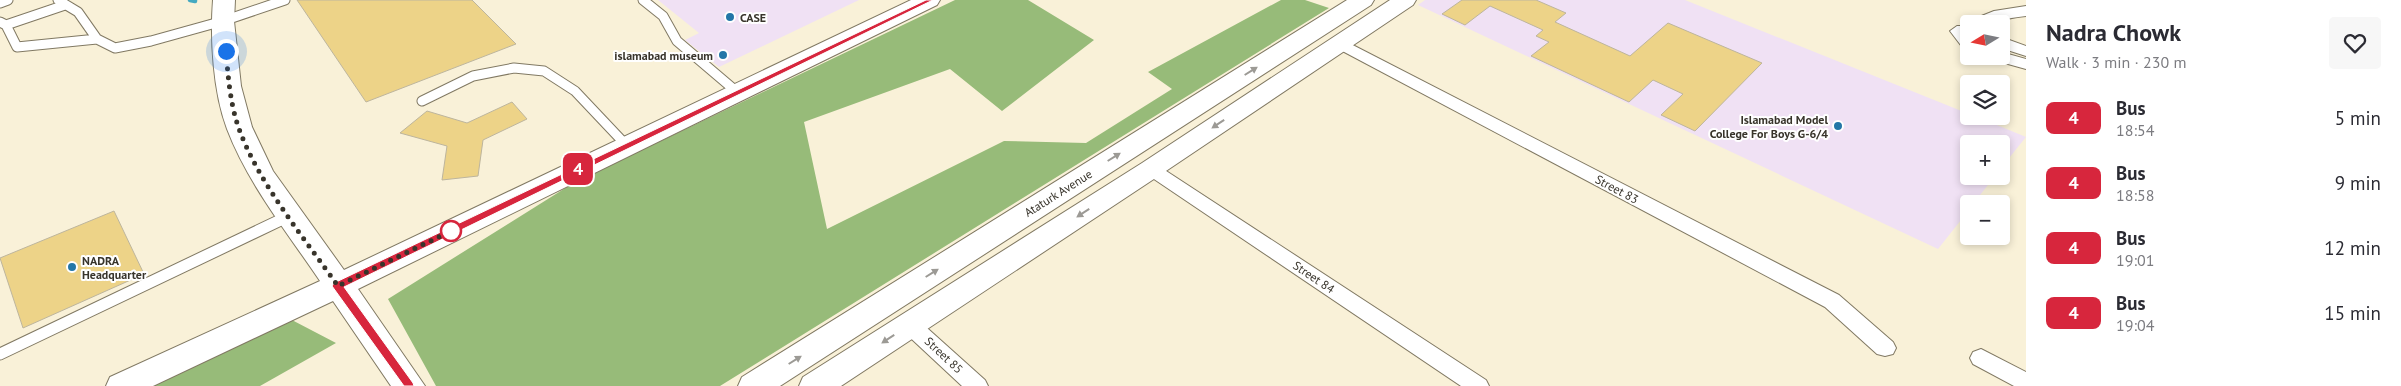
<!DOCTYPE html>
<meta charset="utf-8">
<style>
:root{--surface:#fff;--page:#f7f7f7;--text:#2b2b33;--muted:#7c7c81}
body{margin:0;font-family:"PT Sans",sans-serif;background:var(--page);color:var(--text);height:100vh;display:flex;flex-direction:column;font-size:19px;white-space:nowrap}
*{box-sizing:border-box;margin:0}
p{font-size:16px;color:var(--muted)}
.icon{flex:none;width:28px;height:28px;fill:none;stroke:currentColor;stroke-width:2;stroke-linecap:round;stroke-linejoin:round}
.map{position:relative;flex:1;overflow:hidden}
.drawer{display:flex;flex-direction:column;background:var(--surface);width:375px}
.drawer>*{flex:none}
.badge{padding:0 10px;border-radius:8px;font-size:18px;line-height:32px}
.needle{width:32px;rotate:260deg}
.controls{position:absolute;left:1960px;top:15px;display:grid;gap:10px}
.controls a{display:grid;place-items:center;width:50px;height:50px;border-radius:5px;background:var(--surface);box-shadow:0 2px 8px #0003;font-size:25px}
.you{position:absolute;width:25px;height:25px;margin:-12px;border:4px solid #fff;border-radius:50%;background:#1a73e8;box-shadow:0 0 0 8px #1a73e833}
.map>.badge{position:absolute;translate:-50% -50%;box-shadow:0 0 0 2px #fff}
.round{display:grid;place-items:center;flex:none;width:52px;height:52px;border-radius:5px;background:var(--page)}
.summary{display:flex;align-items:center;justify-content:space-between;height:85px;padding:0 20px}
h1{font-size:24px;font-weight:800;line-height:38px}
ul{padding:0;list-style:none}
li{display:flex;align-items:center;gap:15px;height:65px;padding:0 20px}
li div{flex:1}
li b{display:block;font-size:19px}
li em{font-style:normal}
li .badge{min-width:55px;font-weight:700;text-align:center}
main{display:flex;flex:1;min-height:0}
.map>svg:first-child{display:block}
</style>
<main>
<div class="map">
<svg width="2026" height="386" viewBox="0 0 2026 386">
<rect width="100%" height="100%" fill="#f9f1d8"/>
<path fill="#f0e1f4" d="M658,0h201l-140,67 -34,-27 14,-7z
M1425,0h260l284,114v2h6l51,21 -25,31v-24h-32v32h26l-22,28h-4v6l-31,39 -520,-244z"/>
<path fill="#97bb79" d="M955,0h73l66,40 -92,71 -52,-42 -146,53 23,107 177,-88 82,2 86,-54 -24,-17 133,-72h24l24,8 -609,378h-284l-48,-87 187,-117z
M290,319l46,24 -76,43h-107z"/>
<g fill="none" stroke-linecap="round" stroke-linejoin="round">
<path stroke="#44a9c1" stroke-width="4.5" d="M190,0l5,1"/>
</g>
<path fill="#edd388" stroke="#bdb59d" d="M297,0h175l44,44 -150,58z
M1462,0h74l30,13 -11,9 75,34 38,-33 94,40 -67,68 -34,-16 22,-21 -30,-14 -24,22 -98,-46 18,-14 -13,-6 7,-6 -53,-24 -25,19 -23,-11z
M512,102l15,17 -44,21 -5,36 -36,4 5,-34 -47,-13 27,-22 40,12z
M114,211l30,63 -121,54 -23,-70z"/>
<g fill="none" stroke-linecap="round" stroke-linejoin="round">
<g stroke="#817963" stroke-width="11">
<path id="lane-far1" d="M58,0l20,12 19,27 18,9 36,-7 72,-20 62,-21
M643,0l20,16 14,25 60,51
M0,3l8,-3
M0,22l6,3 11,22 80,-8
M6,25l59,-20
M422,101l51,-25 41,-8 30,3 31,20 52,55"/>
</g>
<g stroke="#817963" stroke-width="13">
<path id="lane" d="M0,354l289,-138"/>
</g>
<g stroke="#817963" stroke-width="2">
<path id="street" d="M2026,6v10c-20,2 -37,8 -57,8v26l-6,-2 -13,-17 7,-5h11l1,-5 25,-10z
M2001,37l25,9v10l-25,-8z
M1339,38l500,257 54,47 3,6 -3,6 -8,2 -8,-2 -52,-47 -492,-261 -2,-3 2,-3z
M2001,52l25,7v10l-36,-10 -2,-3h13z
M1151,163l6,2 329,215 3,6h-28l-316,-213 -3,-4 3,-4z
M910,317l7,2 68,61 3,6h-26l-59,-55 -4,-6 4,-6z
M1981,349l45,23v14h-12l-41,-22 -3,-6 3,-6z"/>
</g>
<g stroke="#817963" stroke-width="2">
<path id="secondary" d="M213,0h22l-1,21 7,65 11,41 21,44 71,99 567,-270h29l-3,5 -579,284 67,97h-34l-58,-85 -180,85h-47l4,-9 210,-96c-33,-49 -72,-97 -93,-152 -14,-37 -17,-90 -14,-129z
M1347,0h27l-3,5 -591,381h-42l4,-9z
M1390,0h26l-3,5 -253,170 -319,211h-42l4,-9 339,-214z"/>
</g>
<use href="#lane-far1" stroke="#fff" stroke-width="9"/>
<use href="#lane" stroke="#fff" stroke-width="11"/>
<use href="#street" fill="#fff" fill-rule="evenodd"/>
<use href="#secondary" fill="#fff" fill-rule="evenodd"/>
</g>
<defs><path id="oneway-solid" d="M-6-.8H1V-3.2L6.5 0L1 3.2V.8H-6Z" transform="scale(1.25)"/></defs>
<g fill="#9c9a95">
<use href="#oneway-solid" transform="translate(1251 71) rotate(-32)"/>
<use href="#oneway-solid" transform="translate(1218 124) rotate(146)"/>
<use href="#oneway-solid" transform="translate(1114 157) rotate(-32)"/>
<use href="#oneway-solid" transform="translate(1083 213) rotate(147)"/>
<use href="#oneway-solid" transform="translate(932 273) rotate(-32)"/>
<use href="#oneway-solid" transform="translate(888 339) rotate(147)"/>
<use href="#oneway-solid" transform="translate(795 360) rotate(-32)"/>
</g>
<path fill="#d7263d" stroke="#fff" d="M926,0h7l-589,287 69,96 1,3h-10l-72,-100 2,-3z"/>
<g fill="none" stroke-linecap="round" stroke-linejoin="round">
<path stroke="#38342b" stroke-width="5" stroke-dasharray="0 9" d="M226,51c2,25 4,51 12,75 19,55 66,112 100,160l119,-58 -6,3"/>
</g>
<g fill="#2376a7" stroke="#fff" stroke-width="2">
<circle cx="730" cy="17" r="5"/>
<circle cx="723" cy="55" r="5"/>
<circle cx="1838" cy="126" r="5"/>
<circle cx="72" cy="267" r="5"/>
</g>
<circle fill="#fff" stroke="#d7263d" stroke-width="2.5" cx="451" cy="231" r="10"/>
<g text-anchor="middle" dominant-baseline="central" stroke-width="4" stroke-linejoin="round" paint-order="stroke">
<g font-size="12" font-weight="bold" fill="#38342b" stroke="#fff" text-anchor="start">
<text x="740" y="17">CASE</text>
<text x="713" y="55" text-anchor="end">islamabad museum</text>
<text x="1828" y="119" text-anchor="end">Islamabad Model<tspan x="1828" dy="14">College For Boys G-6/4</tspan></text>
<text x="82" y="260">NADRA<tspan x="82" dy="14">Headquarter</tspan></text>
</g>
<g font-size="12" fill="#38342b" stroke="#fff">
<text transform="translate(1617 189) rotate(28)">Street 83</text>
<text transform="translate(1058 193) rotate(-32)">Ataturk Avenue</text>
<text transform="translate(1314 277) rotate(34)">Street 84</text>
<text transform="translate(944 355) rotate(43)">Street 85</text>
</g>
</g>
</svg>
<div class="controls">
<a><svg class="needle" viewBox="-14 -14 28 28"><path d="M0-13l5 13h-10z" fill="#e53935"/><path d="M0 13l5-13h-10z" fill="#7c7c81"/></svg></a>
<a><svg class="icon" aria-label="layers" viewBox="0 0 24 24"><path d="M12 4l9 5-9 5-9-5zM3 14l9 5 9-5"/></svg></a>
<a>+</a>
<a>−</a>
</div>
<div class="you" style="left:226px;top:51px"></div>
<b class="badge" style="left:578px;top:169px;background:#d7263d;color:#fff">4</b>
</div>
<section class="drawer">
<div class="summary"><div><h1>Nadra Chowk</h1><p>Walk · 3 min · 230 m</p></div><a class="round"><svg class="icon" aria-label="heart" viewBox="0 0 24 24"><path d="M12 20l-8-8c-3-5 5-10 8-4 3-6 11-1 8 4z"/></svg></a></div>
<ul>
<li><span class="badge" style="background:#d7263d;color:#fff">4</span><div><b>Bus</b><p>18:54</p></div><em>5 min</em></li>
<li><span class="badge" style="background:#d7263d;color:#fff">4</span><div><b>Bus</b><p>18:58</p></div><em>9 min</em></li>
<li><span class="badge" style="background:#d7263d;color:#fff">4</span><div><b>Bus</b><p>19:01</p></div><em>12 min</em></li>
<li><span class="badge" style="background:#d7263d;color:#fff">4</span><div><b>Bus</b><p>19:04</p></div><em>15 min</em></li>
</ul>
</section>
</main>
